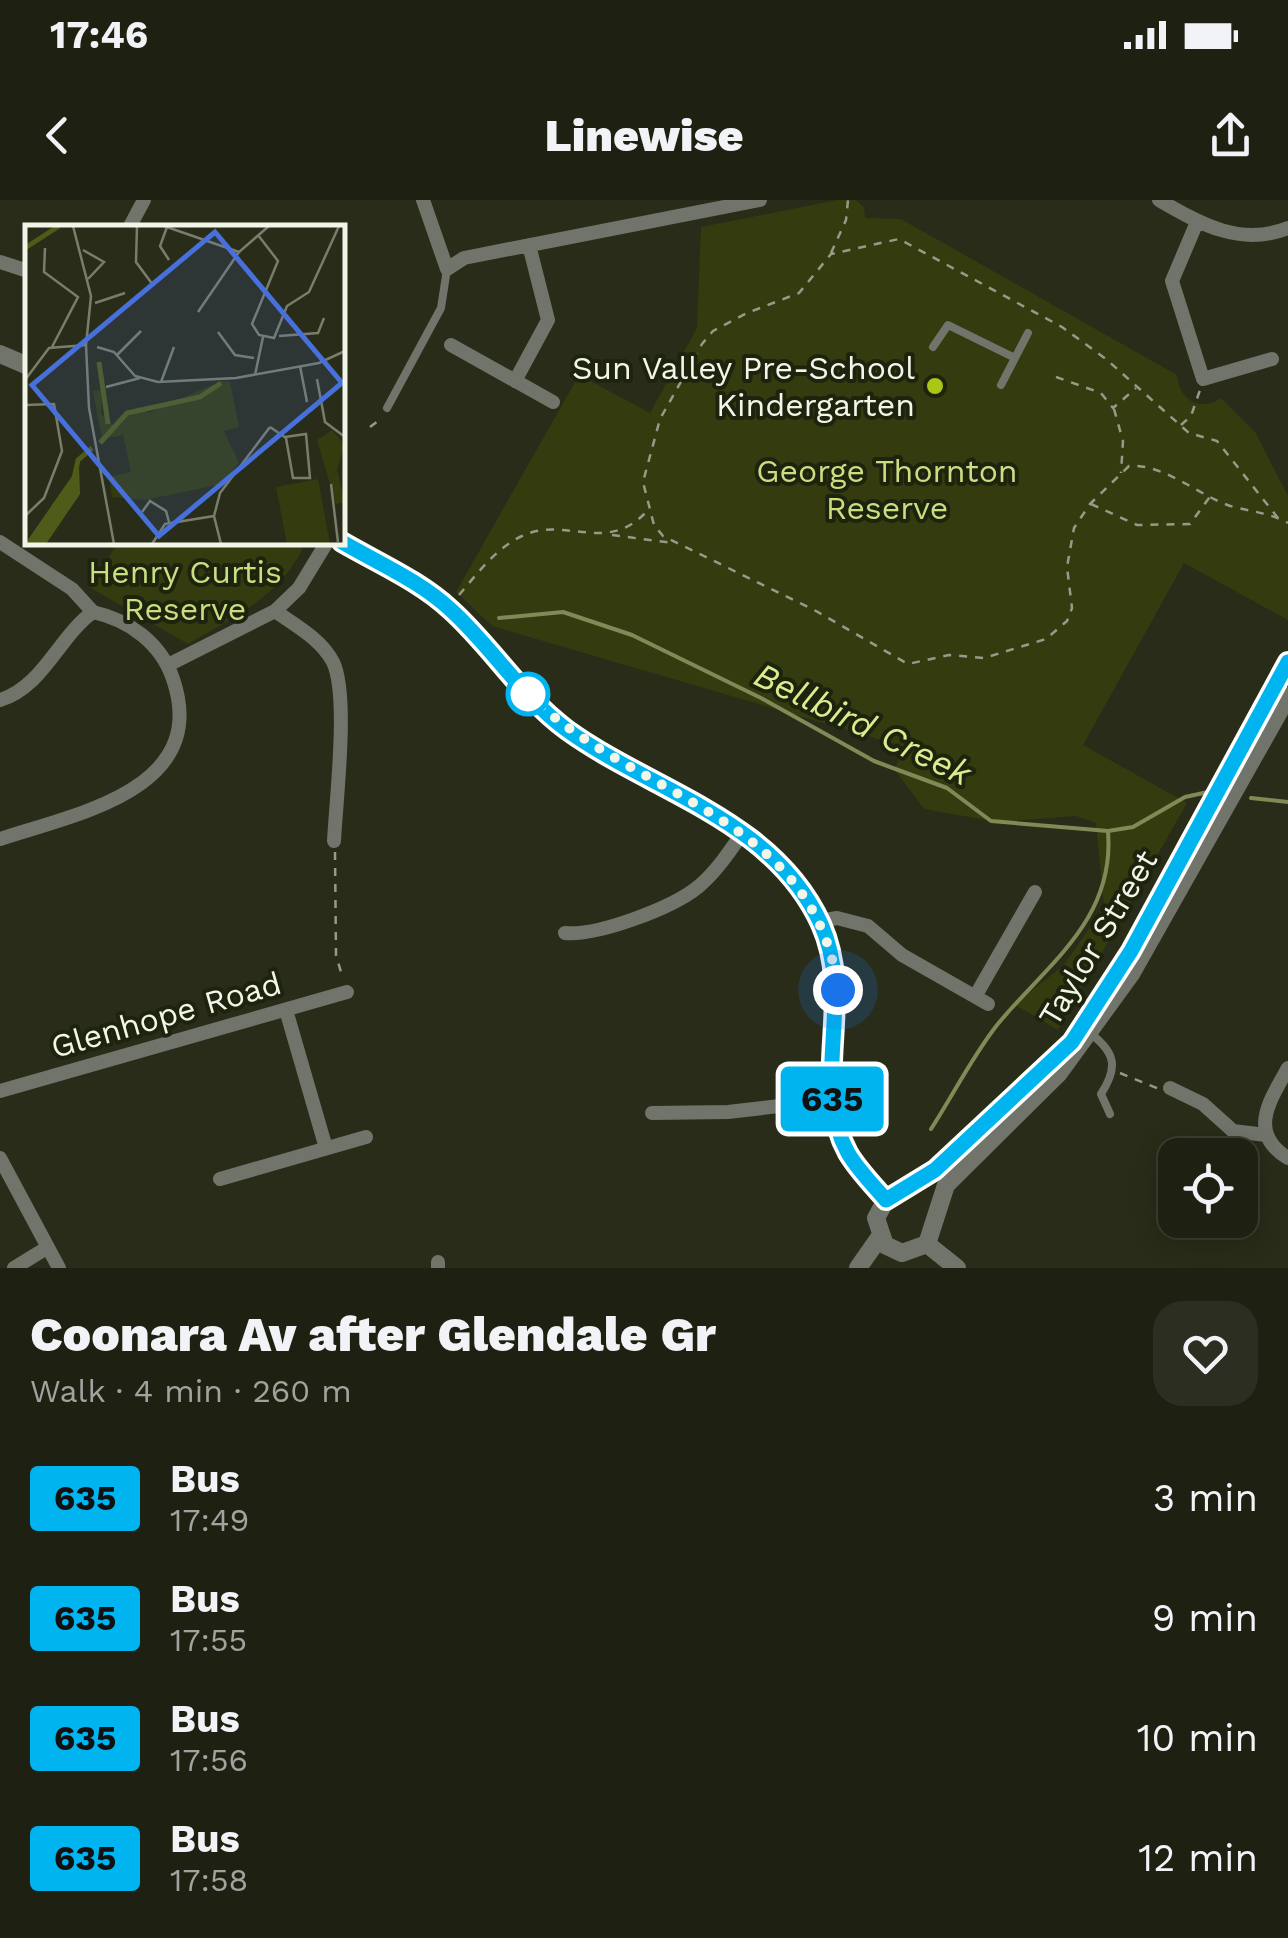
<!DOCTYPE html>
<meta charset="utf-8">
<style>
:root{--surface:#1e2112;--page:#2b2e20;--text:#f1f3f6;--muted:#a1a39f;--line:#3c3e32}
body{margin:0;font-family:"Work Sans",sans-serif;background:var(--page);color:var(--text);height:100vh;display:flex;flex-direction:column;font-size:38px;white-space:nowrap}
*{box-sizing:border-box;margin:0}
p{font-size:32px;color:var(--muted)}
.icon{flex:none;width:55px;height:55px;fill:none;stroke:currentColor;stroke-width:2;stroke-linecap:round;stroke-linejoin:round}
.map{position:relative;height:1068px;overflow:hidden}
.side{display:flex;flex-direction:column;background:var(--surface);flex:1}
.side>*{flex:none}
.badge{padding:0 20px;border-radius:8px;font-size:35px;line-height:65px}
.fabs{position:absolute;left:1158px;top:938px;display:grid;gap:20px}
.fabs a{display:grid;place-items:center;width:100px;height:100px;border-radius:20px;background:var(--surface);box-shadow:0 5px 25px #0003,0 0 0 2px var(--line);font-size:50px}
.you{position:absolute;width:50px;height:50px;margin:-25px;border:8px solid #fff;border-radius:50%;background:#1a73e8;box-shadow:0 0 0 15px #1a73e833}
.map>.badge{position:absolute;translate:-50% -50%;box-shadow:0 0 0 5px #fff}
.round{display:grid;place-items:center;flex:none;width:105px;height:105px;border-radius:30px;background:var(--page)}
.summary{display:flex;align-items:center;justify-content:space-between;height:170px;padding:0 30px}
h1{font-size:48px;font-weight:800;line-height:75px}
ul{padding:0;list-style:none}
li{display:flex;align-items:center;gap:30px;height:120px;padding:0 30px}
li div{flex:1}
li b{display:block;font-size:38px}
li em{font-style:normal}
li .badge{min-width:110px;font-weight:700;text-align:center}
.status{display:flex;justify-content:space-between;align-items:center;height:70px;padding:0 50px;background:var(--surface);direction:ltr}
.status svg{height:28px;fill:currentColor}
header{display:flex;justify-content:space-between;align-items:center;height:130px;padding:0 30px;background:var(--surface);font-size:45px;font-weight:800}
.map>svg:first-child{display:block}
</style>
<div class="status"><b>17:46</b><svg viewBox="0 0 49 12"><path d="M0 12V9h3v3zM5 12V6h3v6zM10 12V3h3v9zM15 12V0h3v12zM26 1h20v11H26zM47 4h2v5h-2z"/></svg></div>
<header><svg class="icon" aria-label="back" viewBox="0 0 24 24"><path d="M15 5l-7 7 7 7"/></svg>Linewise<svg class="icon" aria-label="share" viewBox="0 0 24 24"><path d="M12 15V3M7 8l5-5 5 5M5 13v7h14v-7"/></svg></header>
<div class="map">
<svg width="1288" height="1068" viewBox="0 0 1288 1068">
<rect width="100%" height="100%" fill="#282c18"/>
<path fill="#343c0f" d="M837,0h19l8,8 1,10 36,1 276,156c2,24 22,38 44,23l34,34 33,64v124l-104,-57 -101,182 104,58 -129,227 -44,-26 49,-38 41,-59 -8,-84 -20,-7 -78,6 -74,-13 -29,-39 7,-24 -410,-120 -36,-34 123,-217 71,38 47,-85 4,-101z
M300,343l2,7c-25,49 -69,67 -114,94l-99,-57 29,-44z"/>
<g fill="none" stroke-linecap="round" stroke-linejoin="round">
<path stroke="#808a57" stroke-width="4" d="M499,418l64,-6 69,23 129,63 113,63 73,27 44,33 117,10 25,-4 52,-30 23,-5
M1251,598l37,4
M931,929c22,-34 41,-72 66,-104 50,-61 118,-105 111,-193"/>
<path stroke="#969a89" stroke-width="2.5" stroke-dasharray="8 8" stroke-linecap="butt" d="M831,53l15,-33 2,-20
M1056,177l45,16 12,15 23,-20
M1114,209l9,32 -2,32
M1181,225l10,-9 9,-26
M370,227l12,-9
M1091,304l46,21 53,-1 22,-30
M1278,318l-61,-77 -28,-8 -83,-74 -44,-32 -163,-88 -68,15 -32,39 -52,20 -34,18 -11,13 -42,75 -17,63 11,43 9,11 153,75 92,53 41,-9 35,3 62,-19 21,-18 5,-13 -5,-41 7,-39 16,-24 39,-38c36,-3 72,32 105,41 19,5 36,6 54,16
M612,335l61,8
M459,395c18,-21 37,-47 63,-59 44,-21 85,20 126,-26
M335,652l1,103 7,24
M1120,873l39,16"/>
<path stroke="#71746a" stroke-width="8" d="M933,147l15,-22 67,33 -14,27
M1015,158l13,-25
M387,208l54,-100 6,-39
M1091,834c25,19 27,34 10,60l9,20"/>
<path stroke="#71746a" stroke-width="14" d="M423,0l24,69 17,-11 296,-58
M1159,0c42,24 81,47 129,28
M1197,22l-25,59 31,98 69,-20
M129,28l15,-28
M0,62l28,9
M451,145l102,57
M515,181l33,-61 -19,-75
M0,342l72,47 21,23
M275,411c20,14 46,28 58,51 16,33 3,138 1,179
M168,465l107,-54 24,-23 28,-46
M0,500c43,-13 59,-64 93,-88 36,8 68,31 80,67 38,111 -98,135 -173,160
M820,721l17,-3 31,8 34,29 86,49
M565,733c33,3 107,-25 133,-46 18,-15 32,-36 45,-55
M976,795l59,-103
M286,810l40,138
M1288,868c-18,32 -41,65 0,90
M1170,888l33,16 30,27 33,4
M0,891l347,-99
M652,913l76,-1 104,-12
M0,958l59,110
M220,979l146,-42
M14,1068l31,-19
M438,1068v-6"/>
<path stroke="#71746a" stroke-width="18" d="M0,154l28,12
M342,342c36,21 78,39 109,68 41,37 71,87 116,120 86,63 207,88 254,194 35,78 -12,159 27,229 10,17 25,32 38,47
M1288,462l-157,289 -59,91 -137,128 -49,30 -10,18 9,27 17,8 25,-9 19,-59 113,-112 72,-99 157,-278
M927,1044l30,24
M858,1068l21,-30"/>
</g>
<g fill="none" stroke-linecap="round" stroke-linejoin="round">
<g stroke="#fff" stroke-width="22">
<path id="line" d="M342,342c36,21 78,39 109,68 41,37 71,87 116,120 86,62 206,89 254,194 35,78 -12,158 27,229 10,17 25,32 38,47l49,-30 137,-128 59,-91 157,-289"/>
</g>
<use href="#line" stroke="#00b5ef" stroke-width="15"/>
<path stroke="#f2f6e9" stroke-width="10" stroke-dasharray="0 18" d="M528,494c108,106 287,120 310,296"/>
</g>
<circle fill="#abc614" stroke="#1e230e" stroke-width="4" cx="935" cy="186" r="10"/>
<circle fill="#fff" stroke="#00b5ef" stroke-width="5" cx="528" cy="494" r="20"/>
<g text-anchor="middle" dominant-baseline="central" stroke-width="8" stroke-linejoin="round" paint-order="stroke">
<g font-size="32" fill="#f2f6e9" stroke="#1e230e" text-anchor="end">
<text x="915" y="168">Sun Valley Pre-School<tspan x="915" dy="37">Kindergarten</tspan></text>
</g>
<g font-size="32" fill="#c9de80" stroke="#1e230e">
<text x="887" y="271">George Thornton<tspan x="887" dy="37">Reserve</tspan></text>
<text x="185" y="372">Henry Curtis<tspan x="185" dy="37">Reserve</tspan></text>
</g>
<g font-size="32" fill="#f2f6e9" stroke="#1e230e">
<text transform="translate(1098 738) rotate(-59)">Taylor Street</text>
<text transform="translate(166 815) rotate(-16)">Glenhope Road</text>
</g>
<g font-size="35" font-style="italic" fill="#d8ed8f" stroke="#1e230e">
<text transform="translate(863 524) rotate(26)">Bellbird Creek</text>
</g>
</g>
<g transform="translate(25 25)">
<rect width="320" height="320" fill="#282c18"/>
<path d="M196,156l9,1 9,45 -15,4 15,32 -17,21 -77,16 -33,-3 -3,-20 22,-5 -8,-37 -21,4 -9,-48 9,-1 -1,24 12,11 25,-18 11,6zM307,205l13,15 -8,24 8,33 -9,2 -19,-64zM293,254l12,65h-43l-11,-57z" fill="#343c0f"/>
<path d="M54,241l1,28 -34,50h-21z" fill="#4f5c19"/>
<path fill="none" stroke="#4f5b18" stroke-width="5" d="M0,23l34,-22M74,137l9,62M75,218l27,-30 73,-16 21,-14M12,319l33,-47 8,-37 14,-12"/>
<path fill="none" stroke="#797d6c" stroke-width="2.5" d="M48,1l18,70 -5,49M112,1l-1,36 17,23M139,1l75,26M142,2l-7,19 9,14M233,10l20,26 -26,63 7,11 15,3 13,-32 22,-14 30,-66M20,23l-1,24 34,25 -26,50M58,25l21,12 -16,17M70,78l30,-10M173,87l41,-60 30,-26M193,107l17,23 19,3M254,111l39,-3 6,-15M61,120l3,63 25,136M72,122l17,5 21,24 23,6 78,-4 83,-15 26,-12M92,130l24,-24M275,141l7,36M230,150l8,-38M292,154l8,43 20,15M0,155l24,-32 37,-3M136,157l13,-35M81,162l34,-9M0,180l29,-1 8,47 -18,47 -19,18M245,202l16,11 7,40h17l-4,-44 -21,3M306,259l7,58M117,287l8,-11 16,10 3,11M127,319l13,-20 49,-8M196,319l-7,-28 6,-23 50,-66"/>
<path fill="#4870db" fill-opacity="0.15" stroke="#4870db" stroke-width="5" d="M190,7l127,151 -183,153 -127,-151z"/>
<rect width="320" height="320" fill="none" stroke="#f2f6e9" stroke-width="5"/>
</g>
</svg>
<div class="fabs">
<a><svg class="icon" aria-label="locate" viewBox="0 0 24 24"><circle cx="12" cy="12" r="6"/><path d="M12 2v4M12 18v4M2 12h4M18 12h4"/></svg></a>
</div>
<div class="you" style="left:838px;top:790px"></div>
<b class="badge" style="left:832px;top:899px;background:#00b5ef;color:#111">635</b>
</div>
<section class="side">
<div class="summary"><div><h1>Coonara Av after Glendale Gr</h1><p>Walk · 4 min · 260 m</p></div><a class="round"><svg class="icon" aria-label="heart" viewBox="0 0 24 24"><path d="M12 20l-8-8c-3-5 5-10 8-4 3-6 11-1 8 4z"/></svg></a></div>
<ul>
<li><span class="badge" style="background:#00b5ef;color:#111">635</span><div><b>Bus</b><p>17:49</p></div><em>3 min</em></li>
<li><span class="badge" style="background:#00b5ef;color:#111">635</span><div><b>Bus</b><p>17:55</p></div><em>9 min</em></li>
<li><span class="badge" style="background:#00b5ef;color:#111">635</span><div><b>Bus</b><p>17:56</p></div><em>10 min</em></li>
<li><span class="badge" style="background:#00b5ef;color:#111">635</span><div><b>Bus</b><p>17:58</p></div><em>12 min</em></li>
</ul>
</section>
